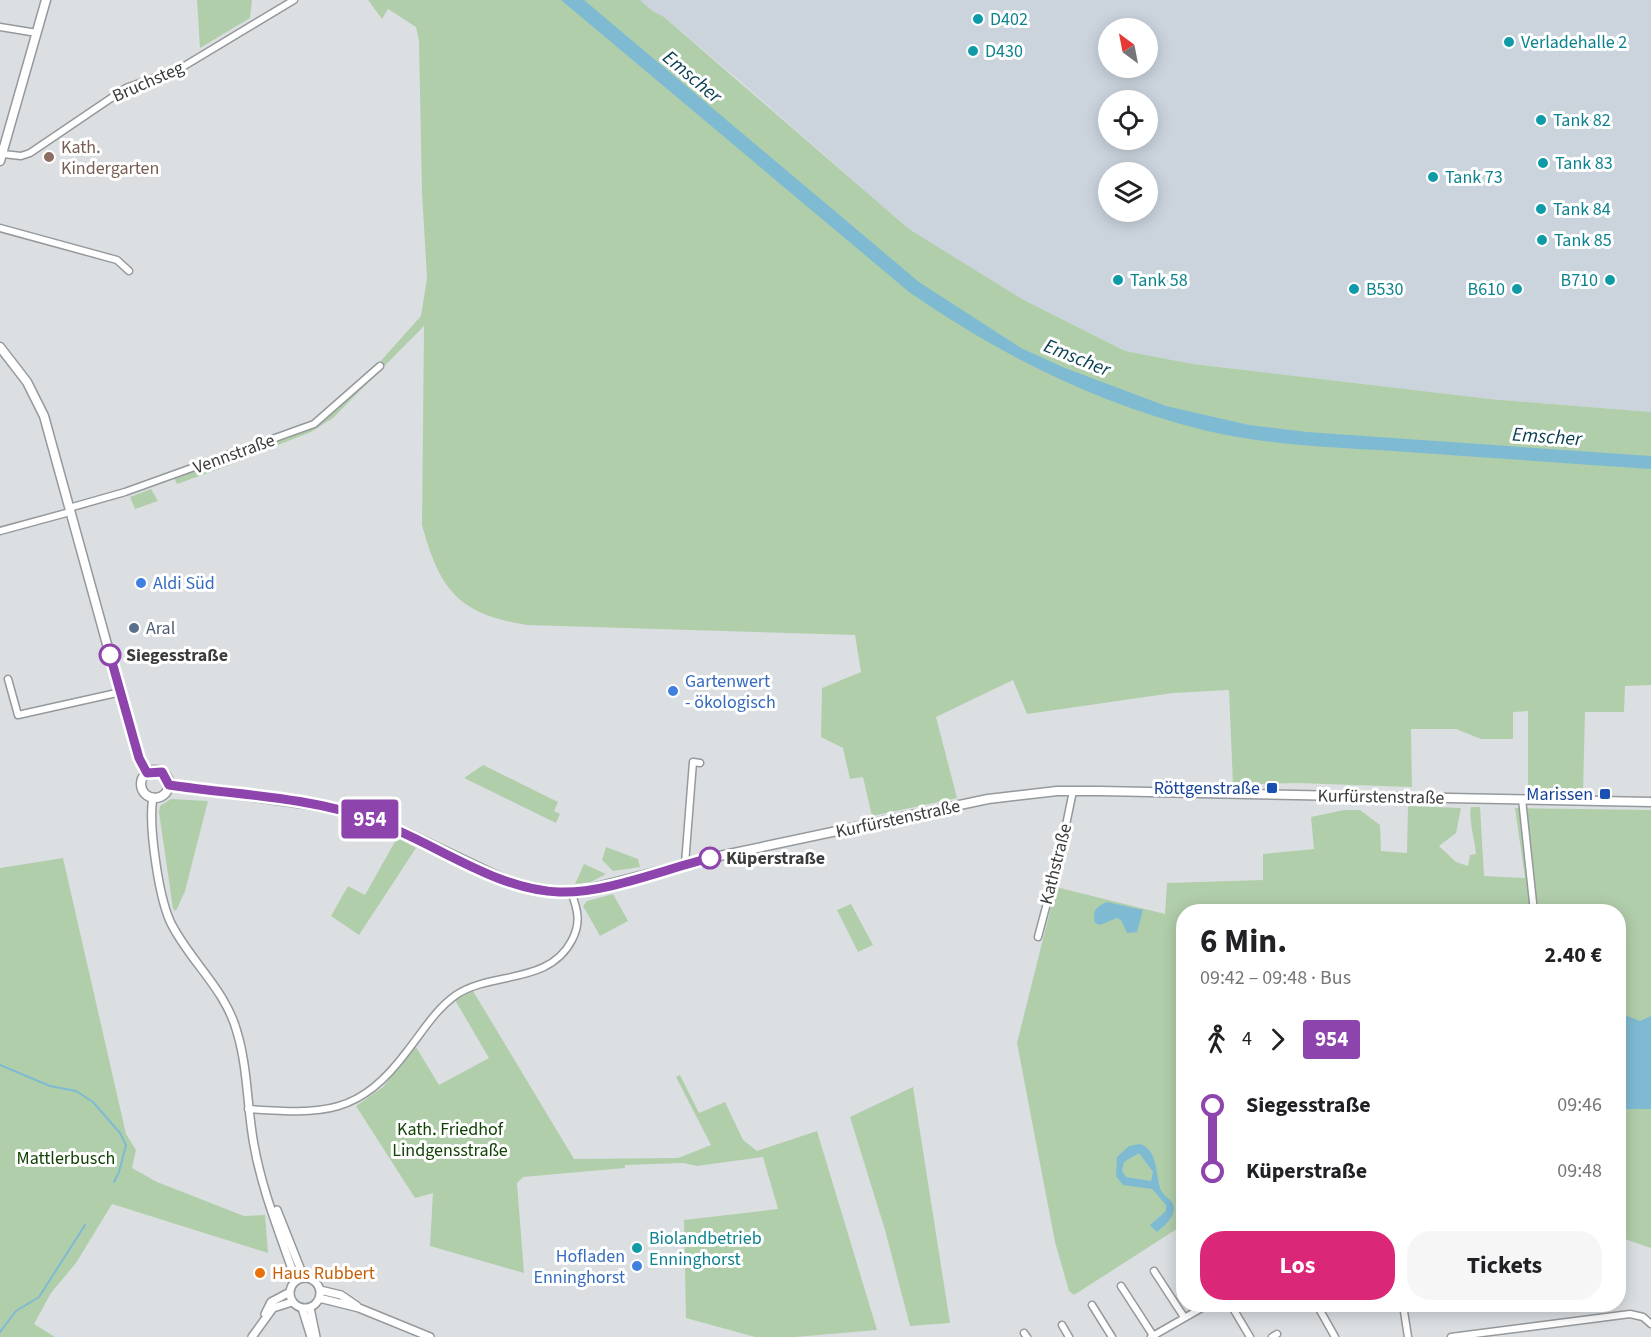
<!DOCTYPE html>
<html lang="de">
<meta charset="utf-8">
<style>
:root{--surface:#fff;--page:#f6f6f6;--text:#202124;--muted:#757577;--accent:#db2777}
body{margin:0;font-family:"Source Sans 3",sans-serif;background:var(--page);color:var(--text);height:100vh;display:flex;flex-direction:column;font-size:22px;white-space:nowrap}
*{box-sizing:border-box;margin:0}
p{font-size:20px;color:var(--muted)}
.icon{flex:none;width:33px;height:33px;fill:none;stroke:currentColor;stroke-width:2;stroke-linecap:round;stroke-linejoin:round}
.map{position:relative;flex:1;overflow:hidden}
.side{position:absolute;left:1176px;top:904px;width:450px;height:408px;display:flex;flex-direction:column;background:var(--surface);border-radius:24px;box-shadow:0 3px 15px #0003}
.side>*{flex:none}
.badge{padding:0 12px;border-radius:4px;font-size:21px;line-height:39px}
.needle{width:39px;rotate:328deg}
.tools{position:absolute;left:1098px;top:18px;display:grid;gap:12px}
.tools a{display:grid;place-items:center;width:60px;height:60px;border-radius:50%;background:var(--surface);box-shadow:0 3px 15px #0003;font-size:30px}
.map>.badge{position:absolute;translate:-50% -50%;box-shadow:0 0 0 3px #fff}
.legs{display:flex;align-items:center;gap:9px;height:66px;padding:0 24px;font-size:20px}
.legs p{margin-inline-start:auto}
.head{display:flex;align-items:center;justify-content:space-between;height:102px;padding:0 24px}
h1{font-size:33px;font-weight:700;line-height:45px}
.action{display:flex;gap:12px;margin-top:auto;padding:12px 24px}
.action a{flex:1;height:69px;border-radius:24px;background:var(--accent);color:#fff;font-size:24px;font-weight:700;line-height:69px;text-align:center}
.action a+a{background:var(--page);color:var(--text)}
ul{padding:0 24px;list-style:none}
li{display:flex;align-items:center;gap:21px;height:66px;font-size:22px}
li i{display:grid;place-items:center;width:9px;height:100%;margin:0 8px;background:currentColor}
li i::after{content:'';width:15px;height:15px;margin:-8px;border:4px solid;border-radius:50%;background:var(--surface)}
li p{margin-inline-start:auto}
li:first-child i{background:linear-gradient(#0000 50%,currentColor 0)}
li:last-child i{background:linear-gradient(currentColor 50%,#0000 0)}
.map>svg:first-child{display:block}
</style>
<div class="map">
<svg width="1651" height="1337" viewBox="0 0 1651 1337">
<rect width="100%" height="100%" fill="#dbdfe2"/>
<path fill="#cbd4dd" fill-rule="evenodd" d="M640,0h1011v412l-161,-13 -297,-35 -68,-13 -103,-52 -113,-70 -170,-149 -75,-63 -13,-7zM1108,28h40v40h-40zM1108,100h40v40h-40zM1108,172h40v40h-40z"/>
<path fill="#b1ceab" d="M197,0h55l-2,18 -50,30z
M368,0h272l11,10 13,7 245,212 113,70 103,52 68,13 297,35 161,13v273l-26,1 -1,26h-39l-2,82 -55,-3v-80l-15,1v27h-32l-25,-10h-45l1,58 -115,-4 -64,2 -4,-95 -56,3 -146,21 -14,-34 -77,37 21,81 -85,18 -9,-39 -13,2 -7,-31 -22,-11 1,-49 39,-16 -6,-37 -328,-10c-69,-11 -87,-35 -105,-100l2,-199 -91,92 -22,14 -56,22v-7l69,-28 56,-52 -2,-3 43,-48 6,-38 -5,-85 -3,-152 -3,-14 -28,-18 -6,10z
M229,457l4,7 -56,20 -3,-7z
M151,489l7,12 -23,8 -5,-12z
M483,765l75,37 -4,9 6,3 -4,9 -92,-45z
M171,799l37,2 -23,90 -9,20 -3,-2 -14,-97 1,-6z
M1408,806l53,2 -5,25 -17,13 17,16 12,4 2,-11 6,-1c-1,-13 -8,-37 -5,-47h9l4,69 41,2 -10,-70 136,2v438l-32,-11 -1,-325h-434l-1,313 -109,70 -5,-4 -14,-49 -38,-199 39,-156 109,27 2,-31 96,-3v-26l51,-5 -3,-32 33,-7h16l20,15 1,26 26,2z
M397,838l19,10 -57,87 -28,-19 17,-30 17,9z
M606,847l32,12 2,8 -27,4 -11,-11z
M63,858l63,276 10,16 -4,18 25,14 87,34 21,-1 3,38 -156,-49 -36,59 -25,30 -17,31 21,13h-55v-469z
M584,864l22,10 -15,8 -16,2z
M613,894l15,27 -28,15 -17,-30 4,-5z
M851,904l22,41 -15,7 -21,-42z
M473,991l101,168 104,-1 33,-13 -35,-68 4,-2 19,38 26,-11 18,38 14,11 60,-20 60,199 -82,7h-40l-69,-19 -2,-98 94,-11 -15,-52 -66,9 -14,-3 -58,2v3l-102,9 -6,6 7,90 -94,-27 3,-53 -18,5 -59,-92 27,-19 33,-40 23,38 50,-27 -34,-58z
M913,1087l37,236 -40,3 -25,-96 -35,-113z"/>
<path fill="#7ebbd3" fill-rule="evenodd" d="M561,0h23l335,282 102,66 44,20 101,38 83,19 58,7 344,24v13c-86,-6 -172,-12 -258,-18 -63,-4 -128,-6 -190,-21 -109,-28 -201,-74 -294,-138z
M1107,902l36,8 -6,22 -10,1 -6,-13 -4,-2 -17,7 -5,-2c-3,-13 1,-16 12,-21z
M1622,1014l18,7 11,-5v93h-32l-1,-93z
M1140,1144c19,6 15,32 21,46 3,8 13,9 13,19 -1,10 -10,17 -17,23l-7,-7 16,-14v-6l-14,-16 -29,-4 -7,-9 1,-19 12,-11zM1139,1153l14,19 -2,9 -25,-4 -4,-6 2,-9z"/>
<g fill="none" stroke-linecap="round" stroke-linejoin="round">
<path stroke="#7ebbd3" stroke-width="2" d="M0,1065l50,21 26,5 17,11 27,31 6,12 -7,27 -5,10
M0,1332l16,-21 23,-14 46,-72"/>
<g stroke="#95999c" stroke-width="9">
<path id="minor" d="M0,27l37,6
M3,154l18,2 9,-3 96,-65 55,-20 113,-68
M0,228l117,32 12,11
M69,508l56,-16 189,-68 66,-58
M0,531l70,-19
M8,679l10,36 103,-23
M1522,799l12,113
M685,864l8,-102 7,1
M1038,937l22,-83 13,-63
M248,1109c76,5 111,7 160,-59 15,-19 28,-41 48,-55 36,-24 93,-10 116,-55 9,-17 6,-30 -1,-48
M1154,1271l30,46
M1121,1286l33,51
M1092,1305l20,32
M1231,1305l19,32
M1317,1305l18,32
M1403,1305l5,32
M1062,1325l7,12
M1024,1333l3,4
M1151,1337l56,-32
M1272,1337l5,-3
M1451,1337l179,-23 13,3 8,7"/>
</g>
<g stroke="#95999c" stroke-width="10">
<path id="tertiary" d="M153,797c-5,28 6,106 20,130 20,37 53,64 64,105 11,36 10,76 17,113 8,46 27,91 42,136
M277,1210l27,68
M290 1293a15 15 0 1 1 30 0a15 15 0 1 1-30 0Z
M320,1290l21,5 16,11
M319,1298l40,10 71,29
M302,1308l9,29
M310,1308l6,29
M265,1314l6,-12 19,-10
M252,1337l21,-29 19,-6"/>
</g>
<g stroke="#95999c" stroke-width="11">
<path id="secondary" d="M0,161l46,-161
M0,347l27,35 17,34 93,337 10,20
M141 784a14 14 0 1 1 28 0a14 14 0 1 1-28 0Z
M169,785l165,23 75,26 105,50 47,9 24,-3 125,-32 278,-59 69,-8h43l551,11"/>
</g>
<use href="#minor" stroke="#fff" stroke-width="6"/>
<use href="#tertiary" stroke="#fff" stroke-width="7"/>
<use href="#secondary" stroke="#fff" stroke-width="8"/>
</g>
<g fill="none" stroke-linecap="round" stroke-linejoin="round">
<g stroke="#fff" stroke-width="14">
<path id="line-1" d="M110,655l29,103 8,15 15,-1 7,13c67,10 136,11 201,34 61,21 124,71 189,73 45,2 106,-23 151,-34"/>
</g>
<use href="#line-1" stroke="#8e44ad" stroke-width="9"/>
</g>
<g fill="#0f9aa8" stroke="#fff" stroke-width="2">
<circle cx="978" cy="19" r="6"/>
<circle cx="1509" cy="42" r="6"/>
<circle cx="973" cy="51" r="6"/>
<circle cx="1541" cy="120" r="6"/>
<circle cx="1543" cy="163" r="6"/>
<circle cx="1433" cy="177" r="6"/>
<circle cx="1541" cy="209" r="6"/>
<circle cx="1542" cy="240" r="6"/>
<circle cx="1118" cy="280" r="6"/>
<circle cx="1610" cy="280" r="6"/>
<circle cx="1354" cy="289" r="6"/>
<circle cx="1517" cy="289" r="6"/>
<circle cx="637" cy="1248" r="6"/>
</g>
<circle fill="#8d6e63" stroke="#fff" stroke-width="2" cx="49" cy="157" r="6"/>
<g fill="#3f7fe0" stroke="#fff" stroke-width="2">
<circle cx="141" cy="583" r="6"/>
<circle cx="673" cy="691" r="6"/>
<circle cx="637" cy="1266" r="6"/>
</g>
<circle fill="#5c6f8a" stroke="#fff" stroke-width="2" cx="134" cy="628" r="6"/>
<g fill="#fff" stroke="#8e44ad" stroke-width="3">
<circle cx="110" cy="655" r="10"/>
<circle cx="710" cy="858" r="10"/>
</g>
<g fill="#1a4fb4" stroke="#fff" stroke-width="2">
<rect x="1266" y="782" width="12" height="12" rx="3"/>
<rect x="1599" y="788" width="12" height="12" rx="3"/>
</g>
<circle fill="#e8710a" stroke="#fff" stroke-width="2" cx="260" cy="1273" r="6"/>
<g text-anchor="middle" dominant-baseline="central" stroke-width="6" stroke-linejoin="round" paint-order="stroke">
<g font-size="18" fill="#0d838f" stroke="#fff" text-anchor="start">
<text x="990" y="19">D402</text>
<text x="1521" y="42">Verladehalle 2</text>
<text x="985" y="51">D430</text>
<text x="1553" y="120">Tank 82</text>
<text x="1555" y="163">Tank 83</text>
<text x="1445" y="177">Tank 73</text>
<text x="1553" y="209">Tank 84</text>
<text x="1554" y="240">Tank 85</text>
<text x="1130" y="280">Tank 58</text>
<text x="1598" y="280" text-anchor="end">B710</text>
<text x="1366" y="289">B530</text>
<text x="1505" y="289" text-anchor="end">B610</text>
<text x="649" y="1238">Biolandbetrieb<tspan x="649" dy="21">Enninghorst</tspan></text>
</g>
<g font-size="18" fill="#3b3c3d" stroke="#fff">
<text transform="translate(148 82) rotate(-24)">Bruchsteg</text>
<text transform="translate(234 454) rotate(-20)">Vennstraße</text>
<text transform="translate(1381 797) rotate(1)">Kurfürstenstraße</text>
<text transform="translate(898 819) rotate(-12)">Kurfürstenstraße</text>
<text transform="translate(1056 864) rotate(-76)">Kathstraße</text>
</g>
<g font-size="18" fill="#785e54" stroke="#fff" text-anchor="start">
<text x="61" y="147">Kath.<tspan x="61" dy="21">Kindergarten</tspan></text>
</g>
<g font-size="18" fill="#366cbe" stroke="#fff" text-anchor="start">
<text x="153" y="583">Aldi Süd</text>
<text x="685" y="681">Gartenwert<tspan x="685" dy="21">- ökologisch</tspan></text>
<text x="625" y="1256" text-anchor="end">Hofladen<tspan x="625" dy="21">Enninghorst</tspan></text>
</g>
<g font-size="18" fill="#4e5e75" stroke="#fff" text-anchor="start">
<text x="146" y="628">Aral</text>
</g>
<g font-size="18" font-weight="bold" fill="#3b3c3d" stroke="#fff" text-anchor="start">
<text x="126" y="655">Siegesstraße</text>
<text x="726" y="858">Küperstraße</text>
</g>
<g font-size="18" fill="#164399" stroke="#fff" text-anchor="end">
<text x="1260" y="788">Röttgenstraße</text>
<text x="1593" y="794">Marissen</text>
</g>
<g font-size="18" fill="#124206" stroke="#fff">
<text x="450" y="1129">Kath. Friedhof<tspan x="450" dy="21">Lindgensstraße</tspan></text>
<text x="66" y="1158">Mattlerbusch</text>
</g>
<g font-size="18" fill="#c56008" stroke="#fff" text-anchor="start">
<text x="272" y="1273">Haus Rubbert</text>
</g>
<g font-size="20" font-style="italic" fill="#083f51" stroke="#fff">
<text transform="translate(692 77) rotate(40)">Emscher</text>
<text transform="translate(1077 358) rotate(22)">Emscher</text>
<text transform="translate(1547 437) rotate(4)">Emscher</text>
</g>
</g>
</svg>
<div class="tools">
<a><svg class="needle" viewBox="-14 -14 28 28"><path d="M0-13l5 13h-10z" fill="#e53935"/><path d="M0 13l5-13h-10z" fill="#757577"/></svg></a>
<a><svg class="icon" aria-label="locate" viewBox="0 0 24 24"><circle cx="12" cy="12" r="6"/><path d="M12 2v4M12 18v4M2 12h4M18 12h4"/></svg></a>
<a><svg class="icon" aria-label="layers" viewBox="0 0 24 24"><path d="M12 4l9 5-9 5-9-5zM3 14l9 5 9-5"/></svg></a>
</div>
<b class="badge" style="left:370px;top:819px;background:#8e44ad;color:#fff">954</b>
<section class="side">
<div class="head"><div><h1>6 Min.</h1><p>09:42 – 09:48 · Bus</p></div><b>2.40 €</b></div>
<div class="legs"><svg class="icon" aria-label="walk" viewBox="0 0 24 24"><circle cx="13" cy="4" r="2"/><path d="M13 8l-2 6 4 7M11 14l-3 7M7 12l3-4h3l4 4"/></svg>4<svg class="icon" aria-label="forward" viewBox="0 0 24 24"><path d="M9 5l7 7-7 7"/></svg><b class="badge" style="background:#8e44ad;color:#fff">954</b></div>
<ul>
<li><i style="color:#8e44ad"></i><b>Siegesstraße</b><p>09:46</p></li>
<li><i style="color:#8e44ad"></i><b>Küperstraße</b><p>09:48</p></li>
</ul>
<div class="action"><a>Los</a><a>Tickets</a></div>
</section>
</div>
